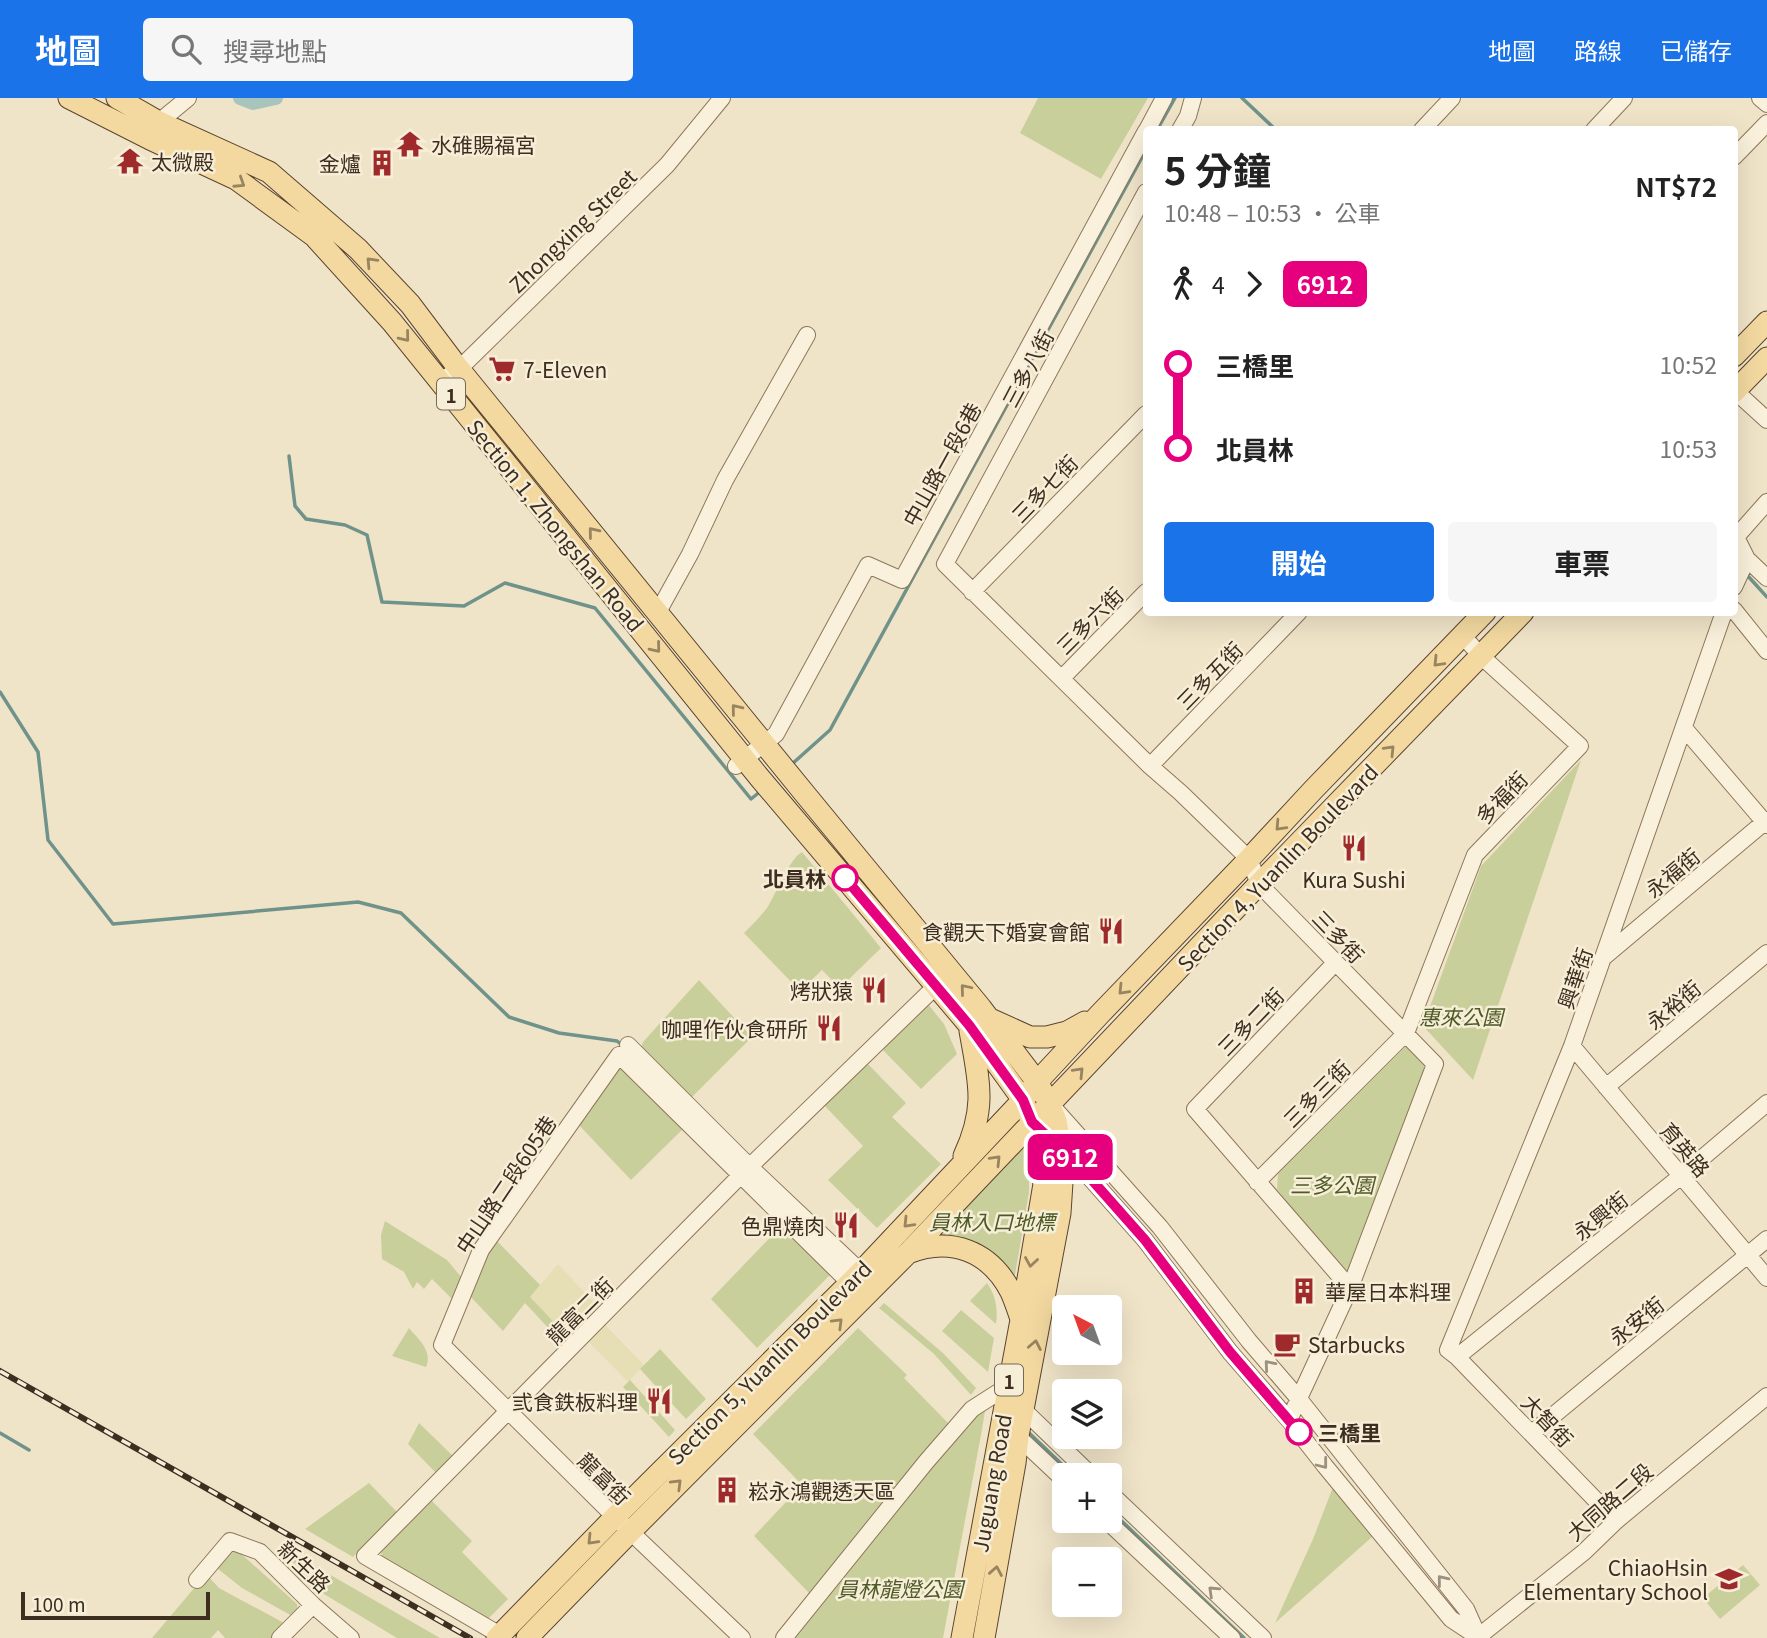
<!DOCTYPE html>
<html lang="zh-TW">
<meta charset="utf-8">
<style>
:root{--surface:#fff;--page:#f6f6f6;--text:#222;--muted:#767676;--accent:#1a73e8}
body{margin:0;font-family:Georgia,"Noto Sans TC",serif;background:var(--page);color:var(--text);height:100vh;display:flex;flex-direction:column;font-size:26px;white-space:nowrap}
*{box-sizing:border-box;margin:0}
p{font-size:23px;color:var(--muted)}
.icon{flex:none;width:38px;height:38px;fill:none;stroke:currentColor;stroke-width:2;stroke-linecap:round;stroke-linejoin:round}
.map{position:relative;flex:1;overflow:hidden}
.panel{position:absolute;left:1143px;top:28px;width:595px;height:490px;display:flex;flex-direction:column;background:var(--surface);border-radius:7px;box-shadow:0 7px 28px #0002}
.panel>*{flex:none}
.badge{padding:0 14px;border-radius:10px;font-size:24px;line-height:46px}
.needle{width:46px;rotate:319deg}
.controls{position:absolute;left:1052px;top:1197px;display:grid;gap:14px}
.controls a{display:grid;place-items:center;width:70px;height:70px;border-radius:7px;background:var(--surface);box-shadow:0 7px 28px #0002;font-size:35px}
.scale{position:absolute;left:21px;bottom:18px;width:189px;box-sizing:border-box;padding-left:7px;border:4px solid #3d2e20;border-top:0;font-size:19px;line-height:24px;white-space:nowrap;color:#3d2e20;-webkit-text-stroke:5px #f7eed8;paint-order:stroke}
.map>.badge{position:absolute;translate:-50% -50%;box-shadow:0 0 0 4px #fff}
.legs{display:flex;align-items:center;gap:10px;height:77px;padding:0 21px;font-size:23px}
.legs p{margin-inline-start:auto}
.summary{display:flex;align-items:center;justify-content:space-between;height:119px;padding:0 21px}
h1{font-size:38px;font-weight:700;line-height:52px}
.primary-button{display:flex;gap:14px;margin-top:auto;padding:14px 21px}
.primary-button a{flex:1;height:80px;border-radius:7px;background:var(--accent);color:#fff;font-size:28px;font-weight:700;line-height:80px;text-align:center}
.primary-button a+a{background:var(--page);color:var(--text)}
ul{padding:0 21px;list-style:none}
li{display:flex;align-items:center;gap:24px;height:84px;font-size:26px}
li i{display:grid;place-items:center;width:10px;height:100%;margin:0 9px;background:currentColor}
li i::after{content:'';width:18px;height:18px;margin:-9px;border:5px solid;border-radius:50%;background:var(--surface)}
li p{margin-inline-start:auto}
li:first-child i{background:linear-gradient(#0000 50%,currentColor 0)}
li:last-child i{background:linear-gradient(currentColor 50%,#0000 0)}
header{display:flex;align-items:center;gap:42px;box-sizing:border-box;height:98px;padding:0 35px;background:var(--accent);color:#fff}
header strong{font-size:33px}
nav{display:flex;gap:38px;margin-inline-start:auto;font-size:24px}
.search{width:490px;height:63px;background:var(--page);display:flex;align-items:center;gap:18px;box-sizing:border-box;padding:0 24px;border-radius:7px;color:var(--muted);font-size:26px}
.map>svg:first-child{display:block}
</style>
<header>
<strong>地圖</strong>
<div class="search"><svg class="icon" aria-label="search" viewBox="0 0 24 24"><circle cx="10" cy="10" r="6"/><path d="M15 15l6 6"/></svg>搜尋地點</div>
<nav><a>地圖</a><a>路線</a><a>已儲存</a></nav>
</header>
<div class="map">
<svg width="1767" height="1540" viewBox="0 0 1767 1540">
<rect width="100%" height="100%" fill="#f0e4c8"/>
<path fill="#e6deb5" d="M558,1166l41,44 -30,30 -39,-41z
M605,1227l39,40 -16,17 -39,-40z"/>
<path fill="#c9cf9b" d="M1038,0h110l-47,81 -81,-46z
M1581,662l-108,320 -50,-54 58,-160z
M802,754l79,96 -41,40 -18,-18 -22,21 -56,-58c8,-8 16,-16 23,-25 9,-14 22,-49 35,-56z
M699,882l53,57 -62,62 -49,-52 2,-5z
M928,906l16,20 13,30 -36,35 -41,-42z
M1411,946l18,18 -75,198 -6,10h-6l-65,-81 1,-15 128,-128z
M866,964l40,41 -14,14 49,47 -64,64 -49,-48 35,-34 -40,-42z
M619,971h10l57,57 -55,54 -55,-58z
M1022,1048l3,1 4,32v13l-15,89 -83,-42z
M385,1123l62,39 15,18 -9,22 -21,-21 -8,10 -7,-7 -4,7 -9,-17 -22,-13 -1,-24z
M783,1126l49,49 -75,75 -46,-49z
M495,1141l45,46 -10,12 39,41 -6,6 -38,-41 -22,28 -35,-37 16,-37z
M987,1185c9,13 11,26 9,41l-26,-23z
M884,1205l59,50 33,35 -5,7 -37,-41 -55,-46z
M961,1212l33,28 -6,34 -46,-41z
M409,1230c10,12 24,23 17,39l-34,-11z
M858,1230l49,47 -3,3 44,45 -138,171 -56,-58 48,-51 -49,-51z
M660,1251l46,50 -20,20 -46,-50z
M630,1282l45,50 -6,7 -46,-50z
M983,1306l2,7 -4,24 -38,203h-149z
M419,1325l34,33 -17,17 -28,-29z
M369,1385l28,29 -44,45 -48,-28z
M1333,1389l39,50 -97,86 38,-84z
M431,1402l41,41 -10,11 46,47 -22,22 -103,-60 -2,-10z
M282,1449l158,91h-43l-98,-59 -21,-19 1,-10z
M230,1452l8,1 59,53 1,9 -4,4 -52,-29 -29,-23z
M1743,1467l17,20 -40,34 -17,-21z
M206,1476l13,14 67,36 -13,14h-48l-7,-8 -7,8h-59z"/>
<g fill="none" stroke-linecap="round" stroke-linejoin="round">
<path stroke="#6f938a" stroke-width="3.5" d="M1242,0l34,32
M1157,32l18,-32
M289,358l6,50 11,13 39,6 22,10 15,67 82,4 41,-23 90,25 156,191 11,-9
M1747,477l20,22
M0,594l38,60 10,88 65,84 245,-22 43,11 108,104 50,16 58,8 5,4
M792,666l38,-34 316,-580
M1027,1333l46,44
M0,1335l29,17
M1110,1412l134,128"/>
<path stroke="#a9c4bc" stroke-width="14" d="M240,0l13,5 23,-5"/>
<g stroke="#8d765c" stroke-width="18">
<path id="minor" d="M1760,0l7,6
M151,24h8l29,-24
M1147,32l17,-32
M1180,32l8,-14 5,-18
M1422,32l30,-32
M1594,32l30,-32
M1734,59l33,-34
M1146,94l-201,372 205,202 31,27 68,66 10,25 176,180 -85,224 -61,132
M441,283l18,-12 208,-204 55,-67
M1734,292l33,30
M1747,461l20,19
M1734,489l13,-28 -11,-22 31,-35
M972,494l174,-178
M1734,512l33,41
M658,514l32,-58 35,-74 82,-145
M1062,580l84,-86
M1684,630l83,97
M736,668l40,-32 92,-169 34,15 244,-449
M1150,668l149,-154
M1605,858l162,-136
M1335,865l-140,146 155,179
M628,947l122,122 111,105
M1572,948l195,232
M1606,989l161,-134
M1053,1009l107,120 89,114 50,58 167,210 13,29
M1032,1024l52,49 61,69 85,112 59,68 36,46 126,153 27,18
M1257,1084l149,-149 69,-178 105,-109 -99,-90 -18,-20
M1457,1259l224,-181 86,-73
M1012,1333l52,49
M1532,1335l235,-194
M1110,1395l153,145
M1107,1423l125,117
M1616,1423l-159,-164 -9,-7 124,-304 152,-434
M197,1482l33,-39 30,11 53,53 38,33
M500,1537l-135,-79 375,-380 196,-190
M1478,1539l106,-85 32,-31 151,-125
M280,1540l33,-33
M742,1540l-127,-121 -173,-172 39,-95 138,-195 231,228
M784,1540l142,-176 46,-53 25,-16 10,1 84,81"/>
</g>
<g stroke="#5b4430" stroke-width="23">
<path id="major" d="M69,0l81,41 86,40 78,57 78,86 367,455 210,248 54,75 9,22 12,62 -23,136 -59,318
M117,0l42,24 110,50 89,77 52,55 49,65 346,425 176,214 56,74 12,21 7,18 5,27 2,19 -3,46 -42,223 -3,27 -31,175
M1734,258l33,-34
M1734,294l33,-34
M988,920l42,19h17l20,-5 18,-10
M964,1058c23,-49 15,-74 6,-125
M908,1155c43,-17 82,-2 103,39 4,9 7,18 10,27
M497,1540l118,-121 246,-245 162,-172 14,-18 62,-67 150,-156 64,-69 172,-178
M527,1540l103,-106 278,-279 351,-369 264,-272"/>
</g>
<use href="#minor" stroke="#faf1dc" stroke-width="16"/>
<use href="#major" stroke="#f3d9a0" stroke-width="21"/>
<g stroke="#3d2e20" stroke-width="6">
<path id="rail" d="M0,1273l470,267"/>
</g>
<use href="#rail" stroke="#f7eed8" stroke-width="3.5" stroke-dasharray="10" stroke-linecap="butt"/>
</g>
<defs><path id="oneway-chevron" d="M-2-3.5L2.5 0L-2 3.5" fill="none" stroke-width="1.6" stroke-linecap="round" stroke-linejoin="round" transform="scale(1.75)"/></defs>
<g stroke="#988460">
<use href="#oneway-chevron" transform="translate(240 85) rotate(33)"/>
<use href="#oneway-chevron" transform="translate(371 164) rotate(-133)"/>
<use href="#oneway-chevron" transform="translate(405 239) rotate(51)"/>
<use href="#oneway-chevron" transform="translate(593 434) rotate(-129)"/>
<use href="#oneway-chevron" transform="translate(656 550) rotate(51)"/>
<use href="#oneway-chevron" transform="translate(1438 564) rotate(134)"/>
<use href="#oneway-chevron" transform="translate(736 611) rotate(-129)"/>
<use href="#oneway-chevron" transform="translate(1390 652) rotate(-46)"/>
<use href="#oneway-chevron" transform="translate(1280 728) rotate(133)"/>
<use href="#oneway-chevron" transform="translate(965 891) rotate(-130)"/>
<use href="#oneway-chevron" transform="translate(1123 892) rotate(134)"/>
<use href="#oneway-chevron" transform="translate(1079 974) rotate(-46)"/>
<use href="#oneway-chevron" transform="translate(996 1062) rotate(-46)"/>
<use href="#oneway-chevron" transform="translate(908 1125) rotate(134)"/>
<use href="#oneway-chevron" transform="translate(1031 1164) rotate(99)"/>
<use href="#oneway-chevron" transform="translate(838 1225) rotate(-45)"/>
<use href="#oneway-chevron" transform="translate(1035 1247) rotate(-79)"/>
<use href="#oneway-chevron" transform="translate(677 1386) rotate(-45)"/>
<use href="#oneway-chevron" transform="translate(592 1442) rotate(134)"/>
<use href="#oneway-chevron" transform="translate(996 1473) rotate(-80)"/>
</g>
<g stroke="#9c907e">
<use href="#oneway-chevron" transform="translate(1269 1267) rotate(-131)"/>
<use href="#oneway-chevron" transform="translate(1323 1366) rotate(52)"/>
<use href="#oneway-chevron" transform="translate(1442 1482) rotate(-129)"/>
<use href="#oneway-chevron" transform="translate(1213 1493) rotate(-137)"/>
</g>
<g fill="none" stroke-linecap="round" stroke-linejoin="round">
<g stroke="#fff" stroke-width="16">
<path id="line-1" d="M845,780l124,147 54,75 9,22 52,49 61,69 85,112 69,80"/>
</g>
<use href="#line-1" stroke="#e6007e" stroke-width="10"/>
</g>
<defs>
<g id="temple-bare" transform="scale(2.1)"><path d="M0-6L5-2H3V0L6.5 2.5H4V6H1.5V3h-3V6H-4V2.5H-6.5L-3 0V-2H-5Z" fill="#9e2a2b" stroke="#f7eed8" stroke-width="2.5" paint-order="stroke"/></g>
<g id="building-bare" transform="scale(2.1)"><path d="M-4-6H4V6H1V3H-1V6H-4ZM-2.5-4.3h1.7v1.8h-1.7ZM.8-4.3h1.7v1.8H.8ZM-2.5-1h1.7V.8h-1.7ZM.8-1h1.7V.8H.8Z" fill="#9e2a2b" stroke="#f7eed8" stroke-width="2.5" paint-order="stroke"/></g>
<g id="supermarket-bare" transform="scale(2.1)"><path d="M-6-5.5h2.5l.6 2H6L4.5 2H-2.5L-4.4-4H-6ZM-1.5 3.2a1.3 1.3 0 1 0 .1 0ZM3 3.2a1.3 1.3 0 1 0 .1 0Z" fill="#9e2a2b" stroke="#f7eed8" stroke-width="2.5" paint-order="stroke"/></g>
<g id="restaurant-bare" transform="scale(2.1)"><path d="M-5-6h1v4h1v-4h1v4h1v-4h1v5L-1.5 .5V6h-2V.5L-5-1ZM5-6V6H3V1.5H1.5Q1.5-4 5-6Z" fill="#9e2a2b" stroke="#f7eed8" stroke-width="2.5" paint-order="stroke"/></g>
<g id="cafe-bare" transform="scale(2.1)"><path d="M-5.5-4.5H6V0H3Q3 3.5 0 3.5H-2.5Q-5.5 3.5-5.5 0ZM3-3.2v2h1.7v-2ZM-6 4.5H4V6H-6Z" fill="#9e2a2b" stroke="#f7eed8" stroke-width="2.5" paint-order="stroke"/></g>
<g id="school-bare" transform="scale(2.1)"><path d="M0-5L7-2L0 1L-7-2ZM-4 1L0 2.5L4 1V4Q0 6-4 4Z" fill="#9e2a2b" stroke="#f7eed8" stroke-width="2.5" paint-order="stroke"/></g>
</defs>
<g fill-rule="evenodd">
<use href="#temple-bare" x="410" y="46"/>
<use href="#temple-bare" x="130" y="63"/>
<use href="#building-bare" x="382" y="65"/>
<use href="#supermarket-bare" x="502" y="271"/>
<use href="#restaurant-bare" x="1354" y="750"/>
<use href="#restaurant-bare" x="1111" y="833"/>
<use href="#restaurant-bare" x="874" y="892"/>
<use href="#restaurant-bare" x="829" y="930"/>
<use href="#restaurant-bare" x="846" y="1127"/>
<use href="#building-bare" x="1304" y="1193"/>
<use href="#cafe-bare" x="1287" y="1246"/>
<use href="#restaurant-bare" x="659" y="1303"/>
<use href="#building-bare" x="727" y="1392"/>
<use href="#school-bare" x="1729" y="1481"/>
</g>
<g fill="#fff" stroke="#e6007e" stroke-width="3.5">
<circle cx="845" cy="780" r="12"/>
<circle cx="1299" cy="1334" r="12"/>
</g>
<g text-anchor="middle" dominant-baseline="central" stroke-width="5" stroke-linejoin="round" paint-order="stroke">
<g fill="#f7eed8" stroke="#756857" stroke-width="2">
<rect x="437" y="280.5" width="28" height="31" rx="5"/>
<rect x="995" y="1266.5" width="28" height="31" rx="5"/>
</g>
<g font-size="19" font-weight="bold" fill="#3d2e20">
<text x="451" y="296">1</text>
<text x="1009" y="1282">1</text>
</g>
<g font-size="21" fill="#3d2e20" stroke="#f7eed8" text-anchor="end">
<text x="431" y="46" text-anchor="start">水碓賜福宮</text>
<text x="151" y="63" text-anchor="start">太微殿</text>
<text x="361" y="65">金爐</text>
<text x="523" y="271" text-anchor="start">7-Eleven</text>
<text x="1354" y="781" text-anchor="middle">Kura Sushi</text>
<text x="1090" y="833">食觀天下婚宴會館</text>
<text x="853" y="892">烤狀猿</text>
<text x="808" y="930">咖哩作伙食研所</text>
<text x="825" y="1127">色鼎燒肉</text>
<text x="1325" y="1193" text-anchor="start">華屋日本料理</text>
<text x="1308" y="1246" text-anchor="start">Starbucks</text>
<text x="638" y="1303">弎食鉄板料理</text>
<text x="748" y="1392" text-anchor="start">崧永鴻觀透天區</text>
<text x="1708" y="1469">ChiaoHsin<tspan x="1708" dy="24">Elementary School</tspan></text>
</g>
<g font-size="21" fill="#3d2e20" stroke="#f7eed8">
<text transform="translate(572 132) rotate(-44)">Zhongxing Street</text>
<text transform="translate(1027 270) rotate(-62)">三多八街</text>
<text transform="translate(941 366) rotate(-61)">中山路一段6巷</text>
<text transform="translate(1044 390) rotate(-46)">三多七街</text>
<text transform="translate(556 427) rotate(51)">Section 1, Zhongshan Road</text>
<text transform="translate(1089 522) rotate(-45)">三多六街</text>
<text transform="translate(1209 577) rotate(-46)">三多五街</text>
<text transform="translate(1501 699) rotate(-46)">多福街</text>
<text transform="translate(1277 769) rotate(-46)">Section 4, Yuanlin Boulevard</text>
<text transform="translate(1672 774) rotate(-40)">永福街</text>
<text transform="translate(1339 838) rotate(46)">三多街</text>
<text transform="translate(1574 880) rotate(-71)">興華街</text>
<text transform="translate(1673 906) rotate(-40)">永裕街</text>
<text transform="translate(1250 923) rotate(-46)">三多二街</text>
<text transform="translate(1316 995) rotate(-45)">三多三街</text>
<text transform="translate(1686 1051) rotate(50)">育英路</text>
<text transform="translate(505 1086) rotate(-56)">中山路二段605巷</text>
<text transform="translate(1600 1117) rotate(-39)">永興街</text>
<text transform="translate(579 1212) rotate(-45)">龍富二街</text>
<text transform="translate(1636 1222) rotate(-39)">永安街</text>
<text transform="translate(769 1264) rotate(-45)">Section 5, Yuanlin Boulevard</text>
<text transform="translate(1548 1322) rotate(46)">大智街</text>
<text transform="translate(605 1380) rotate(45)">龍富街</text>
<text transform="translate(991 1385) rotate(-80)">Juguang Road</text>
<text transform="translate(1609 1403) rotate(-41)">大同路二段</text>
<text transform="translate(305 1468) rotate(44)">新生路</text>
</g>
<g font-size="21" font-weight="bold" fill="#3d2e20" stroke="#f7eed8" text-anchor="end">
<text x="826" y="780">北員林</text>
<text x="1318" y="1334" text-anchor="start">三橋里</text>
</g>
<g font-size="21" font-style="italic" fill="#4d5a26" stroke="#f7eed8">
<text x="1461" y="918">惠來公園</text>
<text x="1332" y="1086">三多公園</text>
<text x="992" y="1123">員林入口地標</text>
<text x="900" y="1490">員林龍燈公園</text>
</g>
</g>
</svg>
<div class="controls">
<a><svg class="needle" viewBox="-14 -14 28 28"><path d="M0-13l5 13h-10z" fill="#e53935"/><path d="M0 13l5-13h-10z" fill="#767676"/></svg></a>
<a><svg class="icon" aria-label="layers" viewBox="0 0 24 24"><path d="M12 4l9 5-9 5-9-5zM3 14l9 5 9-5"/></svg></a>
<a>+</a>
<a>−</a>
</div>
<div class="scale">100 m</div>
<b class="badge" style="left:1070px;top:1059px;background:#e6007e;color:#fff">6912</b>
<section class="panel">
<div class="summary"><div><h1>5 分鐘</h1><p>10:48 – 10:53 · 公車</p></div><b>NT$72</b></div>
<div class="legs"><svg class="icon" aria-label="walk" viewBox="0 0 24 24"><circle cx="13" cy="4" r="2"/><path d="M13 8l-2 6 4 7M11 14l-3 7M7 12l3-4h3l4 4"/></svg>4<svg class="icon" aria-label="forward" viewBox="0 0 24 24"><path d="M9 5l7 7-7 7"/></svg><b class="badge" style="background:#e6007e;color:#fff">6912</b></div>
<ul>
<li><i style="color:#e6007e"></i><b>三橋里</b><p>10:52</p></li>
<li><i style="color:#e6007e"></i><b>北員林</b><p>10:53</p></li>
</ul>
<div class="primary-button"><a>開始</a><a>車票</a></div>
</section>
</div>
